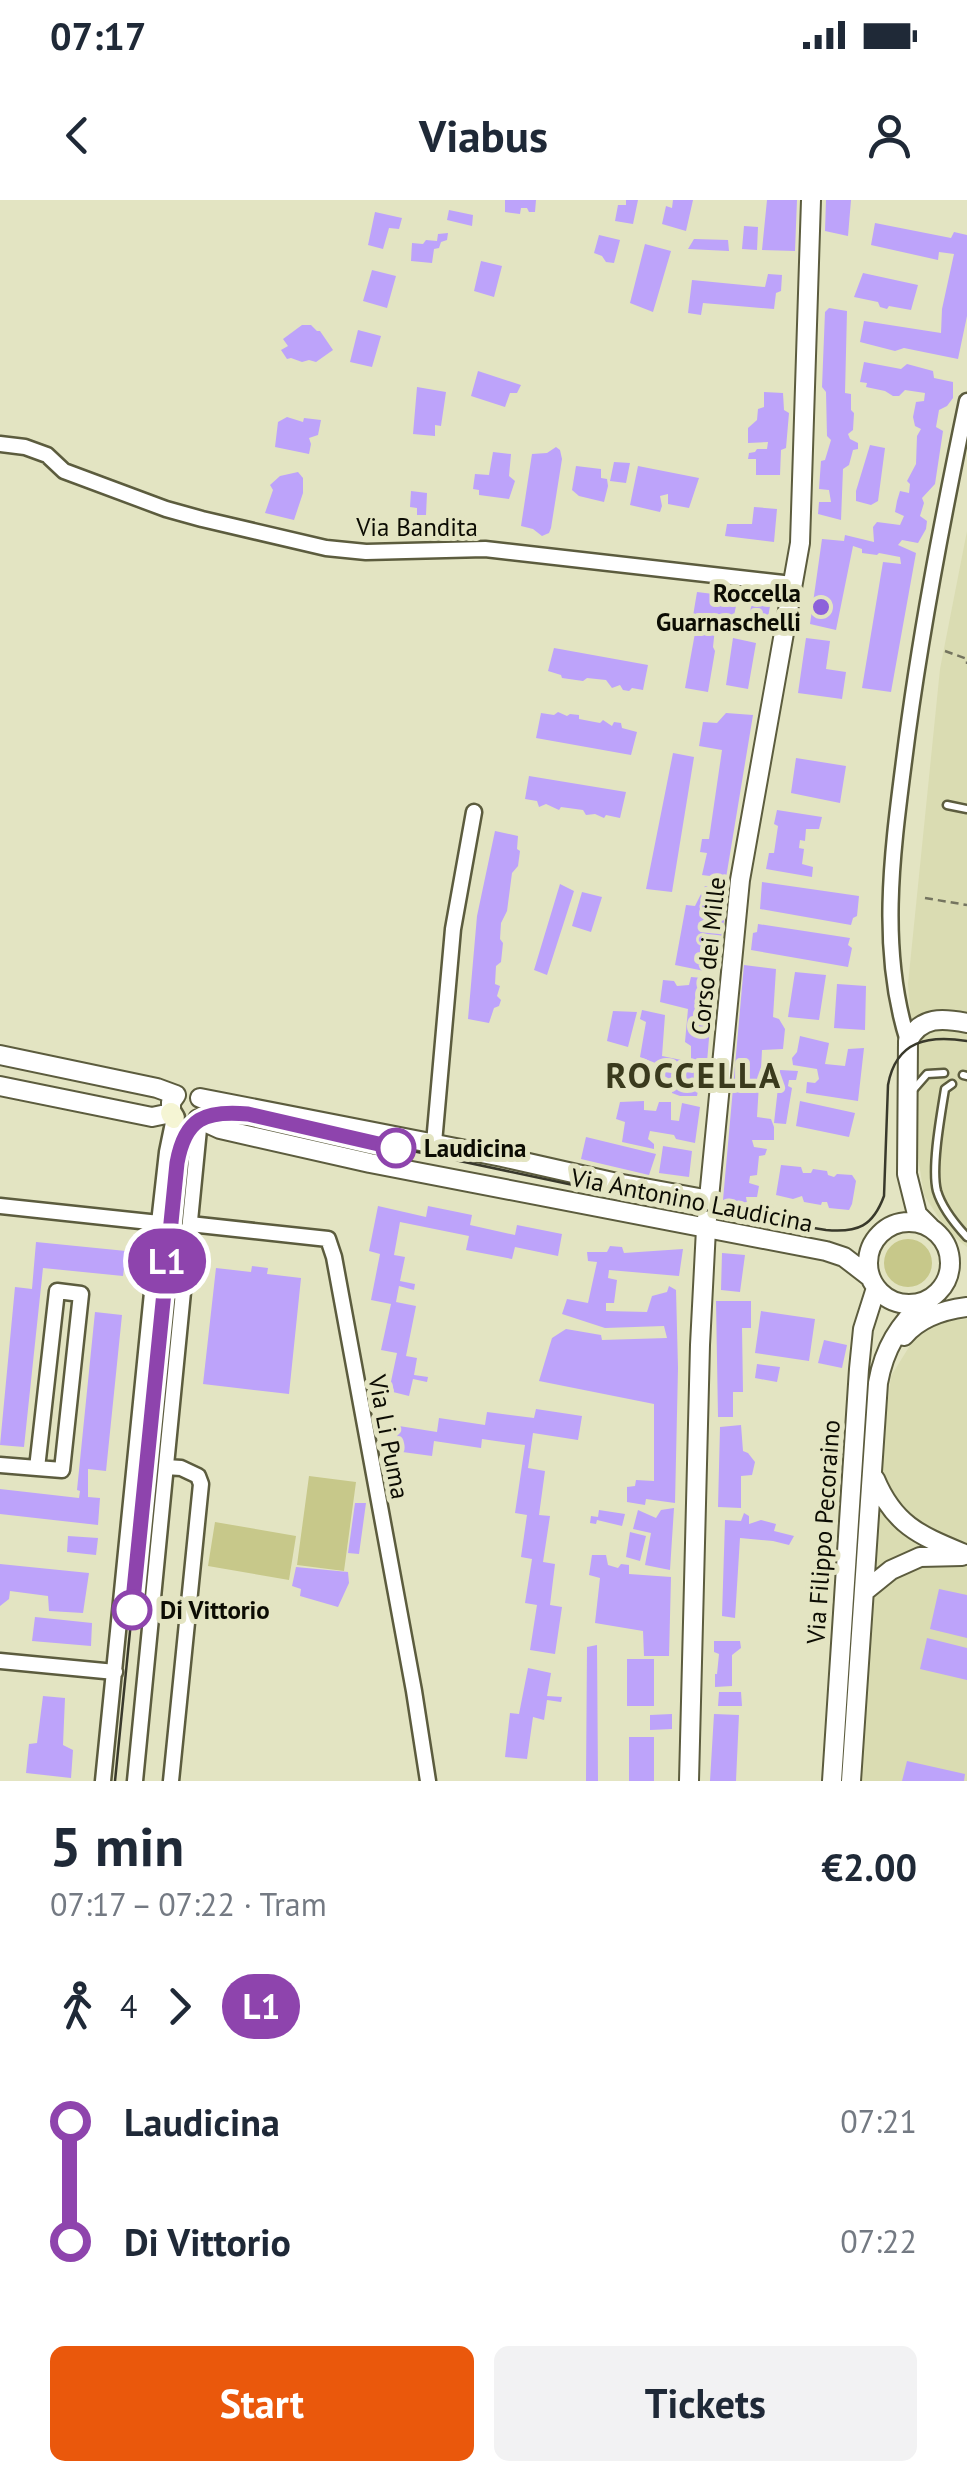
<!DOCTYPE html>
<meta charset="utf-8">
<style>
:root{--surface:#fff;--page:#f2f2f3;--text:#1f2937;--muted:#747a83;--accent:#ea580c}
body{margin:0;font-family:"PT Sans",sans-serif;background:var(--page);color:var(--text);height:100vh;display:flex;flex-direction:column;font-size:38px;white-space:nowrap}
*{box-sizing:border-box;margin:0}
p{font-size:32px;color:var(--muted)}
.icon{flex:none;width:55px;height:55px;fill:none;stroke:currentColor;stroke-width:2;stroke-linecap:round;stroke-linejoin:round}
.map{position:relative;height:1581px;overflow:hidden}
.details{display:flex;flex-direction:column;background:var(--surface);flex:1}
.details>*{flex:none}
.badge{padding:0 20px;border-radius:32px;font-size:35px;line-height:65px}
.map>.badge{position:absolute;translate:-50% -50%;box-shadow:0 0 0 5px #fff}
.legs{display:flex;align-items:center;gap:15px;height:110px;padding:0 50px;font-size:32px}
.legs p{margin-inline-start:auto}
.headline{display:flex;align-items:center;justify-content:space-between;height:170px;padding:0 50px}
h1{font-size:55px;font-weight:700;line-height:75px}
.button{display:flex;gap:20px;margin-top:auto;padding:20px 50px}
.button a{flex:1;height:115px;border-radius:15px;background:var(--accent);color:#fff;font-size:40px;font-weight:700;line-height:115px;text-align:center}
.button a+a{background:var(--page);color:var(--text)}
ul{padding:0 50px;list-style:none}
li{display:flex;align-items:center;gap:35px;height:120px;font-size:38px}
li i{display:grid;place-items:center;width:15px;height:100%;margin:0 12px;background:currentColor}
li i::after{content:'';width:25px;height:25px;margin:-12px;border:8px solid;border-radius:50%;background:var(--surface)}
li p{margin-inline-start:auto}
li:first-child i{background:linear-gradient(#0000 50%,currentColor 0)}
li:last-child i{background:linear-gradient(currentColor 50%,#0000 0)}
.status{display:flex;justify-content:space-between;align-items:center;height:70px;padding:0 50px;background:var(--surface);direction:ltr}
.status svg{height:28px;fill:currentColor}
header{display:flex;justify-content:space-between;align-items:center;height:130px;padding:0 50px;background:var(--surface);font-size:45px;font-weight:700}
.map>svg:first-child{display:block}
</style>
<div class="status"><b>07:17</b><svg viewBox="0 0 49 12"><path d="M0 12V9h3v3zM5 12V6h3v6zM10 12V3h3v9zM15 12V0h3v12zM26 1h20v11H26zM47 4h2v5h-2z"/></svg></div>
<header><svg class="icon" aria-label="back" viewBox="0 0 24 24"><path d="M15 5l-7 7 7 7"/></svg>Viabus<svg class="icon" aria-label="person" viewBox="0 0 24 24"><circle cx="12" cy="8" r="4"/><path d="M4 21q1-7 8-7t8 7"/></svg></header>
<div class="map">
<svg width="967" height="1581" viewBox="0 0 967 1581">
<rect width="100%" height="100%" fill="#e3e4c2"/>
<path fill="#dadcb2" d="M967,331v716l-19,-15 -24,-37 -8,-50v-67l-8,-94 32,-315z
M967,1119v462h-106l26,-375 4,-30 23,-37 30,-18z"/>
<path fill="#c7c88a" d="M884 1063a24 24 0 1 1 48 0a24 24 0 1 1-48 0Z
M309,1276l47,6 -12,89 -47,-6z
M215,1322l81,14 -7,44 -81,-14z"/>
<path fill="#bda3fa" d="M505,0h31l-1,12h-6l-2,-4h-6l-1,6 -15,-2z
M626,0h12l-5,24 -18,-3 3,-16h8z
M673,0h20l-7,31 -24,-7 4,-18 6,2z
M767,0h30l-2,51 -33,-1z
M826,0h25l-3,36 -23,-5z
M449,10l24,5 -1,11 -25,-6z
M375,12l27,6 -3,11 -10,-1 -6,21 -15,-4z
M875,23l76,15 3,-6 13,3v81l-9,43 -54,-11 -9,3 -35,-9 4,-21 77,12 1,-24 12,-55 -15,-2 -1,8 -67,-15z
M744,26l14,1 -1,23 -15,-1z
M448,33l-1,7 -6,2 -2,6 -5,1 -2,14 -21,-2 1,-18 11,1 3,-4 11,1 1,-7z
M599,35l21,5 -6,23 -8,-1 -4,-6 -8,-3z
M694,39l34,1 1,11 -41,-2z
M645,44l26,7 -18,61 -23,-9z
M481,61l21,5 -8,31 -20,-6z
M372,70l24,6 -9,32 -24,-7z
M863,73l55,12 -7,25 -22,-4 -2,3 -7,-2 -2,-5 -24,-5z
M768,74l14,1 -1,16 -5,2 -2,16 -71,-6 -2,12 -13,-2 4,-33 73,7z
M829,108l18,3 -2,82 6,1v16l3,3 -1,17 -5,4 2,5 8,4v6l-5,1 -4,15 -6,4 -2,51 -23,-6 1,-12h12l-2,-12 -10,-1 2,-28 4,-1 6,-20 -4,-4 -1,-44 -4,-5 3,-75z
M302,125h9l6,6h3l13,19 -17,12 -7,-2 -7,2 -11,-4 -4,1 -6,-9 7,-4 -5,-7z
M358,130l23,6 -9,31 -22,-5z
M864,162l37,7 6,-5 26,7 1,7 19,4v16l-6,8 -8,4 -3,17 7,4 -8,53 -13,14 2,5 -4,13 7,5 -1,8 -8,14 -16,-3 -4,5 18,8 -25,139 -29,-4 21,-126 18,2 -1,-7 -21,-4 -2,2 -15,-2v-4l-9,-3 -17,84 -26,-6 12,-85 22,2 1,-6 29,7 -1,-15 4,-5 23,3 4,-9 -9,-4 2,-11 3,-10 9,2 1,-9 -3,-3 9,-17 1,-28 4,-7 -6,-3 -2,-9 3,-15 8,-1 1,-8 -20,-3 -6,6h-6l-8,-5 -19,-4 1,-4 -7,-1z
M478,171l43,14 -4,8h-7l-5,14 -34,-11z
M417,187l29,5 -5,34 -6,-1v11l-22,-2z
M764,192l19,1 1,17 5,3 -3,35 -5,2 -1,25h-24v-16h-8l1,-6 6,-1 2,-3h10l1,-7 -20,1v-15l9,-8 1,-11 6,-2z
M287,217l16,5 1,-4 17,2 -3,15 -9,3 2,6 -2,10 -34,-7 3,-25z
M870,245l15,3 -7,53 -7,4 -15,-4v-10z
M556,247l4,3 2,9 -11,69 -2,5 -7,3 -9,-7 -12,-3 11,-72 15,-1z
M493,252l18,2 -2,22 6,5 -6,18 -30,-4v-5l-6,-1 2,-15 14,1z
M614,262l16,1 -4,20 -16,-2z
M576,266l25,3v9l6,1 1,7 -4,16 -25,-6 -7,-6z
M638,266l61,12 -10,30 -21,-4v-10l-8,2 2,10 -2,6 -30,-7z
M298,272l5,6v15l-9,27 -29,-7 8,-23 -3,-5 10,-9z
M411,291l16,2 -1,22h-9v-7l-7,-1z
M754,307l23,2 -3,33 -49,-6 2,-12h25z
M754,388l19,2 -7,38 -18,-2z
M697,392l41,5 -5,23 -22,-1 1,7 3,2 -2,19 2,4 -7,41 -23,-4 10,-55 -4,-5z
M733,438l23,5 -8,46 -22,-4z
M806,438l24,3 -4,28 20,3 -4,27 -44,-6z
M554,448l94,17 -5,25 -11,-2 -3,3 -6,-1 -3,-5 -8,3 -6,-8 -19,-2 -4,3 -21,-3 -1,-3 -13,-4z
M558,512l9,4 3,-2 9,1v4l21,4 3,-3 9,6 2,-4 7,1 1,5 15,4 -6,23 -95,-17 5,-25 13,2z
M726,513l27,2 -27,163 -24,-3 5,-22 -7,-1 2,-13h7l13,-89 -23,-4 4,-24 14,1z
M673,553l21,4 -22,135 -26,-3z
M796,558l50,8 -6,37 -49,-10z
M529,576l97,16 -6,26 -14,-3 -2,3 -9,-4 -9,1 -3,-5 -22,-3 -2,3 -13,-6 -7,3 -2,-6 -12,-2z
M777,610l45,7 -3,12h-13l-1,12 -5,-1 -1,8 5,1 -2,15 11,3 -1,10 -46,-8 3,-16h5l4,-27 -4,-2z
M495,631l23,5 -1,13 3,2 -2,15 -6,7 -5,38 -6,12 -1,16 3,4 -2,19 -5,4 -1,18 5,2 -3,10 4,4 -2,6 -5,2 -5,15 -21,-4 9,-103z
M762,682l97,14 -2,20 -4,2 -2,7 -91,-16z
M560,684l14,7 -27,84 -13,-5z
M705,686l25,4 -16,83 -39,-8 11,-60 9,1z
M582,692l20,5 -11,35 -19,-6z
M758,724l92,14 -2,7 4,3 -4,19 -97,-17 2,-17 4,-1z
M744,765l32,4 -3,48 6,2 6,10 -2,20 -21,1 -1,20h12l-2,12 -12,2 -2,33 14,2 3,8v13h-22l2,7 13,2 -2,6 -6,1 -2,19 -7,1 -1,7 10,3 -2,11h-11l1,6 -24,-3z
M795,772l31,3 -7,45 -31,-3z
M691,777l23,2 -8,95 -5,2 -4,20h-17l-8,-3v-13l-10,-5 1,-9 -23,-9 6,-35 -6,-3 2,-9 23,5 -3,41 29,6v-16l-6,-4 3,-33 -28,-7 3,-22 11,1 3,5 12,-1z
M837,784l29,2 -1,44 -31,-2z
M613,811l24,1 -9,35 -21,-6z
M800,836l29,7 -4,21 20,2 3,-17 16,-1 -6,53 -52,-8 1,-11 8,1 4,-4 -2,-10 -24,-4 -1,-7 5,-6z
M780,870l18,1 -2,9h-7l-1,6 4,2 -6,36 -12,-1z
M644,901v9l12,1 3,-9h12v18l8,1 3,-18 18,4 -5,36 -19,-4 -2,-4 -24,-4 -2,8 6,5v5l-32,-7 3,-20 -9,-3 4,-17z
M800,901l55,12 -6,24 -53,-11z
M586,937l70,17 -7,21 -68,-16z
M663,946l29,5 -3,26 -30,-4z
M781,965l20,2 2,6h8l2,-4 14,2 1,4 6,2 3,-3 15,1 4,6 -4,23 -3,6 -20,-2 -2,-6h-5l-1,3 -17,-3 -2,-6 -9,3 -17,-4z
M378,1006l48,11 2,-11 44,9 -2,10 45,10 2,-10 45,9 -4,22 -43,-9 -3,12 -46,-9 3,-14 -69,-14 -6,33 11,2 -5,24 15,3 -1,6 -15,-4 -3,16 20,4 -10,50 11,2 -3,17 14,2 -1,5 -14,-3 -4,17 -20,-5 8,-38 -16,-3 10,-46 -20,-4 9,-46 -11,-3z
M36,1042l90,9 -3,25 -80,-8 -19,179 -24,-2 15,-158 17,2z
M610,1046l12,1 2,6 59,-4 -4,27 -70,-6 -1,8 9,2 -3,23h-8v8l41,1 5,-16 15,-4 2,-6 7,4 2,78 -3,135 -29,-4 -1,6 -18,-3v-15l8,-1 1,-6 18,1v-77l-115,-23 13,-43 14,-9 35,6 1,5 65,-2 -3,-12 -59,2 -43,-14 5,-15 21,4 9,-41 -9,-1 -1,-9h20z
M722,1053l23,2 -5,37 -19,-2z
M252,1066l16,2 -1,6 34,4 -12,116 -86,-10 13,-116 35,4z
M716,1101h35v27h-9l1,64h-10v25h-15z
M761,1111l54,8 -6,42 -54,-8z
M95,1112l27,3 -16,156 -18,-2v28l12,1 -2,27 -98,-11v-25l79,9 1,-7 -3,-1z
M824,1140l23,5 -5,23 -24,-5z
M757,1164l23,3 -3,15 -22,-4z
M536,1209l46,7 -4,24 -45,-7 -5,35 17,3 -6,44 11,1 -7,46 12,2 -5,41 12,2 -7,47 -25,-4 7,-45 -12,-2 7,-44 -11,-2 6,-42 -12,-2 10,-68 -43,-6 -1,9 -47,-7 -2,15 -37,-5 4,-25 38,6 2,-14 46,7 2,-13 47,6z
M741,1225l2,26 5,2 7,9 -3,13 -11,1v32l-23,-1 2,-80z
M355,1303h11l-7,51 -11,-1z
M674,1308l-4,62 -25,-5 6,-32 -18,-4 5,-19 18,8 5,-8z
M599,1310l26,4 -3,12 -25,-6 -1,4 -6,-1 1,-7 7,1z
M744,1313l5,3v8l12,-4 15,4 -2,7 20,5 -5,9 -16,-4 -33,-3 -5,80 -13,-2 3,-96 16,1z
M630,1332l16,4 -6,25 -14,-4z
M68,1336l30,2 -2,17 -29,-3z
M592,1355h14l2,10 10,3 3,-4 8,1v9l42,3 -2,79h-25l-1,-25 -48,-8 5,-45 -11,-3z
M0,1364l89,9 -6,40 -34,-2 -1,-15 -38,-5 -1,8 -9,7z
M296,1367l52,5 1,11 -11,24 -38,-11 1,-7 -9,-3z
M939,1389l28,6v43l-37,-9z
M35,1417l57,6 -1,23 -59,-5z
M927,1438l40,10v32l-47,-11z
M714,1441h26l1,7 -9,7v31l-17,1v-13h2l2,-20 -5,-2z
M597,1445l1,136h-12l1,-134z
M627,1459h27v47h-27z
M528,1468l23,5 -4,23 15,1 -1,5 -14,-2 -3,20 -11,-3 -6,42 -22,-2 5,-44 9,1z
M719,1492h22l1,14h-24z
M43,1496l22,2 -2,47 10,5 -2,28 -45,-5 3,-29 8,-1z
M672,1514v15l-22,1v-15z
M714,1514l25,1 -3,66h-26z
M629,1537h25v44h-25z
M907,1561l58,13 -1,7h-62z"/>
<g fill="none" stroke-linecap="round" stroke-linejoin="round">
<g stroke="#5c5c3e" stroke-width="11">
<path id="service" d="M947,605l20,4
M963,875l4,1
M952,884l-7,5c-4,25 -14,79 -8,102 5,17 18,33 30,46
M913,890l14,-16 17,-1"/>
</g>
<g stroke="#5c5c3e" stroke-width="19">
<path id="minor" d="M0,244l25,3 22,8 17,16 102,38 36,10 124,29 40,4 119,-3 307,35
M908,841c-29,-91 -16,-187 -4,-280 15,-121 38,-240 63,-360
M434,943l19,-214 21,-117
M0,1006l159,17
M190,1024l138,15 6,18 80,434 14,90
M57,1091l24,3 -19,176 -25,-2z
M0,1265l37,3
M166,1267l15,1 17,8 3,8 -30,297
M0,1461l115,11
M103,1581l56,-558 8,-71 7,-34
M135,1581l64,-652 -3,-8"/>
</g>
<g stroke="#5c5c3e" stroke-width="22">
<path id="tertiary" d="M0,855l157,33 19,7
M0,886l152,31 19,-4v-11l5,-7
M200,898l302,59 115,26 93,17
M198,919l22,10 150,34 456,88 18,6 26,20
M868 1063a41 41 0 1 1 82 0a41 41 0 1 1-82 0Z
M930,1027l-13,-13 -10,-40 1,-133c13,-25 35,-23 59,-18
M904,1136c16,-19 39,-26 63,-29
M875,1279c20,48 47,57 92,76
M865,1391l26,-21 29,-13 42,-1
M689,1581l11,-436 6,-116 34,-349 60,-337 11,-343
M832,1581l27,-412 4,-40 13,-41
M851,1581l27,-398c6,-34 21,-59 47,-82"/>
</g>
<g stroke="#5c5c3e" stroke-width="25">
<path id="secondary" d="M171,913l3,5"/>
</g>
<path stroke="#74745f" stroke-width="2.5" stroke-dasharray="8 5" stroke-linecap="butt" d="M945,451l22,8v5
M925,698l42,7"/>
<use href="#service" stroke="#fff" stroke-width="6"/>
<use href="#minor" stroke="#fff" stroke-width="14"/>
<use href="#tertiary" stroke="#fff" stroke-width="18"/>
<use href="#secondary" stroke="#f5f5d4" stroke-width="20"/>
<path stroke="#39392b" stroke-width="2.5" d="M115,1581l62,-618 8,-28 11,-14 14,-7 15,-2 23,2 75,18 321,68 182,30c32,3 47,-4 58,-34l4,-111c8,-45 41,-50 79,-44"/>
</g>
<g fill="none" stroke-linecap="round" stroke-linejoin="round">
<g stroke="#fff" stroke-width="22">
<path id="line-1" d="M132,1410l45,-447c8,-45 28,-53 71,-49l148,34"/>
</g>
<use href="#line-1" stroke="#8e44ad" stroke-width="15"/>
</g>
<circle fill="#8c61db" stroke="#e3e4c2" stroke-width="4" cx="821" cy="407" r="10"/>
<g fill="#fff" stroke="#8e44ad" stroke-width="5">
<circle cx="396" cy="948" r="18"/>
<circle cx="132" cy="1410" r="18"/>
</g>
<g text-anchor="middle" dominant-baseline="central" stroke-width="10" stroke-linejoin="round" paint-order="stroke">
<g font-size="25" fill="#0c0c03" stroke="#e3e4c2">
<text x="417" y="327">Via Bandita</text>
<text transform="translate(708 756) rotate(-84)">Corso dei Mille</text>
<text transform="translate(692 1000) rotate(11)">Via Antonino Laudicina</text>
<text transform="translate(389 1237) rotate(79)">Via Li Puma</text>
<text transform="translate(823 1332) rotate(-86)">Via Filippo Pecoraino</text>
</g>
<g font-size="25" font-weight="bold" fill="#0c0c03" stroke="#e3e4c2" text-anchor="end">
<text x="801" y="393">Roccella<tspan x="801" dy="29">Guarnaschelli</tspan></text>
</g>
<g font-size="25" font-weight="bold" fill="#0c0c03" stroke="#e3e4c2" text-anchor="start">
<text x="424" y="948">Laudicina</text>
<text x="160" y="1410">Di Vittorio</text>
</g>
<g font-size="35" font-weight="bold" letter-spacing="2.5" fill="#3a3a1d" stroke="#e3e4c2">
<text x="694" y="875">ROCCELLA</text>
</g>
</g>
</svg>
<b class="badge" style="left:167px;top:1061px;background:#8e44ad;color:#fff">L1</b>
</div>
<section class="details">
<div class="headline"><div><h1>5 min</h1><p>07:17 – 07:22 · Tram</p></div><b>€2.00</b></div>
<div class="legs"><svg class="icon" aria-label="walk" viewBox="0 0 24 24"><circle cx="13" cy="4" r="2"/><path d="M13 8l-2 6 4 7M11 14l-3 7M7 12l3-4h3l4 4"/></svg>4<svg class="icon" aria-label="forward" viewBox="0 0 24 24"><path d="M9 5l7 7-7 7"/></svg><b class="badge" style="background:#8e44ad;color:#fff">L1</b></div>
<ul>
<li><i style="color:#8e44ad"></i><b>Laudicina</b><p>07:21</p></li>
<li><i style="color:#8e44ad"></i><b>Di Vittorio</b><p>07:22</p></li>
</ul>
<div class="button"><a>Start</a><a>Tickets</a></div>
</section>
